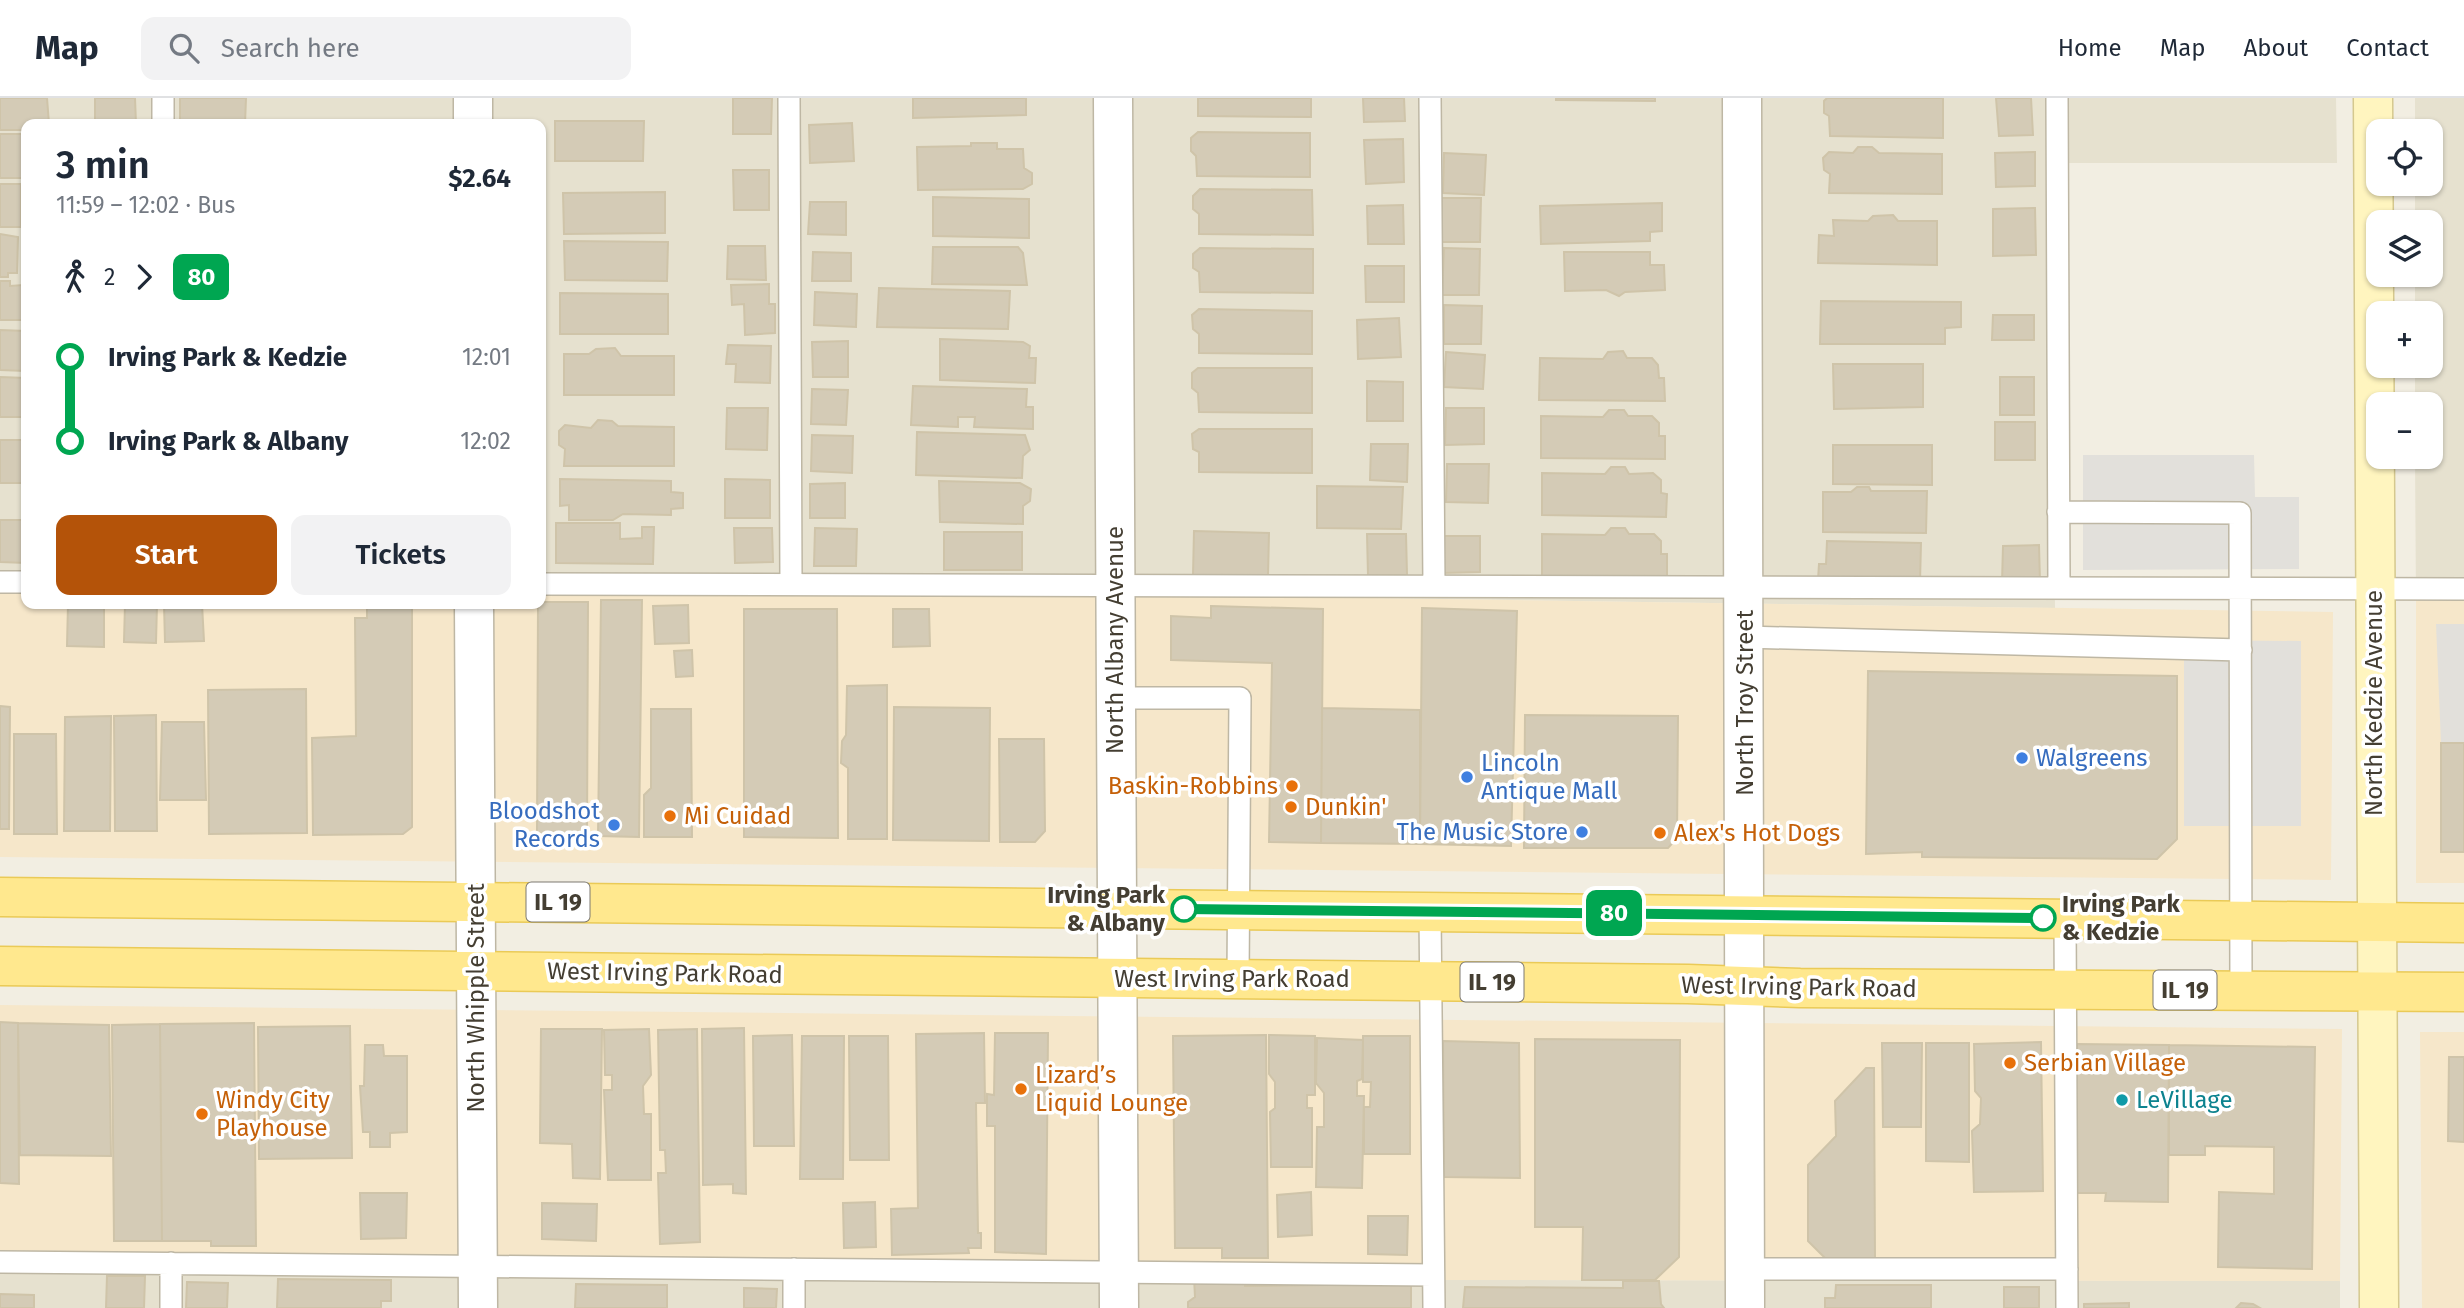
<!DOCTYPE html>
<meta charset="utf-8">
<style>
:root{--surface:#fff;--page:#f2f2f3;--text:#1f2937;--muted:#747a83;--line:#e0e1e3;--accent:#b45309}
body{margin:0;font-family:"Fira Sans",sans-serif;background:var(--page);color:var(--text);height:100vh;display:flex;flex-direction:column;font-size:26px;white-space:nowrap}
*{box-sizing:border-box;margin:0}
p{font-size:23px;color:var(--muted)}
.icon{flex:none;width:38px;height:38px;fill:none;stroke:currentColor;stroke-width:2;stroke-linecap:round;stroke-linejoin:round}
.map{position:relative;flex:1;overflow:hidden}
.panel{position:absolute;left:21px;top:21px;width:525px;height:490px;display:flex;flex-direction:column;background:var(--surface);border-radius:14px;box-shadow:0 2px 5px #0004}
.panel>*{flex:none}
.badge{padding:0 14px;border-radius:10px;font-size:24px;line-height:46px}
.buttons{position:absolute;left:2366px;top:21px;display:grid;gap:14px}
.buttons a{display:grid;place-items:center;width:77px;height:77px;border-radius:14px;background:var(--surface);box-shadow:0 2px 5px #0004;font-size:35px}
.map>.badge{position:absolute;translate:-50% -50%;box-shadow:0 0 0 4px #fff}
.legs{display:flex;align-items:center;gap:10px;height:77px;padding:0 35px;font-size:23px}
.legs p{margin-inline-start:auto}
.summary{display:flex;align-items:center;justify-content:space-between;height:119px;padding:0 35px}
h1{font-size:38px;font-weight:600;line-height:52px}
.cta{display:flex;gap:14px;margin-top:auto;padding:14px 35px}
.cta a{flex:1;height:80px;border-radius:14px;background:var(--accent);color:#fff;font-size:28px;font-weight:600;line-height:80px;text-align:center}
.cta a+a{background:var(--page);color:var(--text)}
ul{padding:0 35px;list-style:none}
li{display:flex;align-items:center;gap:24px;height:84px;font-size:26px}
li i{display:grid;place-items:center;width:10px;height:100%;margin:0 9px;background:currentColor}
li i::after{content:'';width:18px;height:18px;margin:-9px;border:5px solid;border-radius:50%;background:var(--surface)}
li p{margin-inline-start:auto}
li:first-child i{background:linear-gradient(#0000 50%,currentColor 0)}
li:last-child i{background:linear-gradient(currentColor 50%,#0000 0)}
header{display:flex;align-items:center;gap:42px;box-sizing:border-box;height:98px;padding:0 35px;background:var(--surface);border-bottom:2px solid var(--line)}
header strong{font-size:33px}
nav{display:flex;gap:38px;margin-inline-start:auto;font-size:24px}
.search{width:490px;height:63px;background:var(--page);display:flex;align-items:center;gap:18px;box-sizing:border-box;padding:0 24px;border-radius:14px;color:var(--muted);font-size:26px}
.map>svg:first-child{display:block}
</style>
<header>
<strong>Map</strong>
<div class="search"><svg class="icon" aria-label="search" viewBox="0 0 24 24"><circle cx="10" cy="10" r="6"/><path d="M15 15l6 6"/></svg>Search here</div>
<nav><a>Home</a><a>Map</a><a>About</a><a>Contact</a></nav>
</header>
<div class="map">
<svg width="2464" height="1210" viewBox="0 0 2464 1210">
<rect width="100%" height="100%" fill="#f2eee2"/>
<path fill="#e6e1cf" d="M0,0h2336l1,65h-287l5,445 -955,-14 -559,-3v-467h-515v464h-26z
M2415,0h49v503h-48l-1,-144h16v-53h-16v-38h16v-53h-16v-38h16v-53h-16v-38h16v-53h-16z
M0,1158l1443,24 897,1v27h-2340z"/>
<path fill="#f6e7ca" d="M0,490h26v16h515v-13l559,3 1233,18 -2,268 -2331,-23z
M2416,503h48v282h-48z
M0,907l2342,24 -2,252 -897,-1 -1443,-24z
M2420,934h44v276h-42z"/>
<path fill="#e2e0db" d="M2083,357h171l1,42h44v72l-216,1z
M2436,526h28v119h-23z
M2184,542l117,1v185h-117z"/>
<path fill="#d4cbb6" stroke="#cfc4a9" stroke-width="2" d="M0,0h47l2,26h-23v6h-26z
M95,0h40l1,26h-41z
M180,0h66l-1,26h-65z
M733,0h39l-1,36h-38z
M913,0h113v17l-113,3z
M1198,0h113v19l-113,-1z
M1363,0h41l1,23 -41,1z
M1556,0h99v3l-99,-1z
M1827,0h116v40l-113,-2 -1,-20 -5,-3v-12z
M1996,0h35l2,37 -34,1z
M555,23h89l-1,40h-88z
M852,25l2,38 -44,2 -1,-38z
M1198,34l112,1v44l-113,-1 -1,-20 -5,-5v-13z
M0,36h26v44h-26z
M1403,41l1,43 -38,2 -2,-44z
M971,45h26v6h26l1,19 8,5v11l-9,5 -105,1 -1,-43 54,-1z
M1858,49h14l7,6 63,1v40l-113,-1 1,-19 -6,-4 -1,-12 6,-6 24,1z
M2035,54v34l-39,1 -1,-34z
M1444,55l42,2 -2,40 -41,-2z
M733,72h36v40h-35z
M0,86h21v43h-21z
M1200,91l112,1 1,45 -114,-1v-20l-6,-5v-13z
M665,94v41l-101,1 -1,-41z
M933,99l96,2v39l-96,-2z
M1442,100h39l-1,44h-38z
M810,104h36v33l-38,-1z
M1662,105v28l-12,1v9l-109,3 -1,-38z
M1403,107l1,39h-36l-1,-38z
M2035,110l1,47 -43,1v-47z
M1893,117l5,6h39v44l-119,-2 1,-28 15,1 -1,-16 35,1 5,-5z
M0,136l18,3 -1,36h-9v4h-8z
M564,143l104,1 -1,39 -102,-1z
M728,148h37l1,34 -39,-1z
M933,149h85l5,6 4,32 -95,-1z
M1200,150l113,1v44l-113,-1 -1,-20 -6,-4v-14z
M1444,150l36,1 -1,46h-37z
M813,154l38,1v28h-39z
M1564,154h86v13h14l1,25 -40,2 -6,4 -13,-6 -41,1z
M1365,168h39v36h-38z
M0,183h10v5l13,-1v35h-23z
M769,186v20h6v29l-30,2 -1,-31 -12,1 -1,-20z
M879,190l131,3 -2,38 -131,-2z
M815,194l42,2 -1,33 -42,-2z
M560,195l108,1v40h-108z
M1821,203l140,1v25l-16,1v16h-125z
M1444,207l38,1 -1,38h-37z
M1199,211l113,2v43l-113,-1v-19l-6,-5 -1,-14z
M1993,217h41v25h-42z
M1399,220l2,39 -43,2 -1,-39z
M0,232l26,1 -1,40 -25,-1z
M940,241l83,3 7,4 -1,12h7l-1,25 -95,-3z
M848,243v36h-35l-1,-35z
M728,247l43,1 -1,37 -35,-1 1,-18h-10z
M615,250l6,8h53v39h-110v-41h25l7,-5z
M1623,253l4,7h25l6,7 1,13h5l1,23 -126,-1 1,-42 63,1 5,-7z
M1446,254l39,3 -2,34 -39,-2z
M1833,266h90v43l-89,2z
M1198,270h114v45l-113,-1 -1,-19 -6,-5v-15z
M0,279l26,1v39h-26z
M2000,279h34v38h-34z
M1367,283l36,1v39h-36z
M913,288l114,3 -1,18h7v22l-59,-2 1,-10h-17v10l-47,-2z
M812,291l36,1 -2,35 -35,-1z
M727,310h41l-1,42 -41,-1z
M1446,310h38v36l-39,1z
M1609,312h15l4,6h24l7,7v13h6v23l-124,-1v-42l62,1z
M598,322l14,1 6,5 56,1v39h-110l1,-17 -6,-4v-14l6,-6 26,3z
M1995,324h40v38h-40z
M1199,331h113v44l-113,-1v-20l-6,-3 -1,-15z
M917,334l108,3 5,15 -7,6 -1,22 -106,-3z
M812,337l41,1 -1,37 -41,-2z
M0,342h26v43h-26z
M1371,346h37l-1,38 -37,-2z
M1833,347h99v40l-99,-1z
M1447,366h42l-1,39 -42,-1z
M1611,369h14l4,7 24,-1 8,7v13l6,1 -1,23 -124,-2v-42l63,1z
M560,381l111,2v11l12,1v15l-12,1v6l-48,-1 -10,6h-44v-15l-9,1z
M725,381l45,1v38h-45z
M939,383l81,2 11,6 -1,12 -7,5v18l-83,-2z
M845,385v35h-35v-34z
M1317,388l86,1 -2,42 -84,-1z
M1857,389h12l2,4h56l-1,42 -103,-1v-40h28z
M0,422h26v43l-26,-1z
M556,425h64v16l22,-1v-11h12l-1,37 -97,-1z
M734,430h38l1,34 -38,1z
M815,430l42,1 -1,37h-42z
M1611,430h14l4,6h25l7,7v13h6v23l-125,-1v-42l63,1z
M1194,433l75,2 -1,43 -75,-1z
M944,434h78v38h-78z
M1367,436h39l1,41h-39z
M1441,438h39v36l-38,1z
M1827,443l94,2 -1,39 -102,-2 1,-16h7z
M2039,447l1,38h-38l1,-37z
M601,502h41l-3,237 -41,-1z
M541,504h47l-1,236 -40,-1 -10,-5 1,-228z
M68,506h36v43l-37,-1z
M125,506h32l-1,39 -32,-1z
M164,506h38l2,37 -39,1z
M367,506h45v223l-9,7 -90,1 -1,-97 44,-2 -1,-118h12z
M688,507l1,38 -34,1 -2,-38z
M1211,508l112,3 -2,234 -52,-1 3,-179 -101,-3v-44l40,2z
M1422,510l95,3 -6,235 -91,-2z
M744,511h93l1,229 -94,-1z
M893,511h36l1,37 -37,1z
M692,552l1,26 -17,1 -2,-26z
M1868,573l309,5v163l-20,20 -235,-2v-5l-56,2z
M887,587v154h-39v-71l-7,-5 1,-22 4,-6 1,-49z
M306,591l1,144 -98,1 -1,-144z
M0,608l10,1 -1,122h-9z
M894,609l96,1 -1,133 -96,-1z
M1322,610l98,2v134l-99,-1z
M651,611h40l1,128h-48v-42l7,-7z
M156,617l1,116h-42l-1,-115z
M1525,617l153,1 -1,122 -9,10h-144z
M111,618l-1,115h-46l1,-114z
M162,624h42l2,78h-46z
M14,636h42l1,100h-43z
M999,641h45l1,92 -10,11h-35z
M2441,645h23v109h-23z
M0,924l18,1 1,161 -19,-1z
M18,925l91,2 2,131 -91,-1z
M254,925l2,223h-45v-5h-49l-2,-217z
M160,926l2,217h-48l-2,-216z
M350,928l2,132 -93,1 -1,-132z
M744,930l2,166 -13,-1v-9l-30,1 -1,-156z
M541,931h61l-2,150 -27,-1 -1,-34 -32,-1z
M649,931l2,46 -8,11 1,28h7v66h-43l-4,-90h8v-15h-7l-1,-45z
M697,931l3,213 -40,2 -2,-71h8l-1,-23h-5l-2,-120z
M984,935l1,70h-9l2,130h3v15h-13l1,5 -77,2 -1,-46 27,-1 -2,-174z
M995,935h53l-2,221 -51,-2v-126h-8v-32l7,1z
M792,937l2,111h-40l-1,-110z
M1266,937l2,223h-46v-10h-47l-2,-212z
M1269,937l46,1v59h-8v13h5v59h-41l-1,-55 5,-4v-26l-6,-8z
M802,938h42l-1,143h-43z
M849,938h39l1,124h-39z
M1363,938h47v118h-46v-47h6l1,-25h-8z
M1317,940l46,2 -1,39 -5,2v15h7l-2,92 -46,-1 1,-60h7v-34l-8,-10z
M1535,941l145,1 -1,217 -24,23h-73l1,-53h-48z
M1443,943l76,2 1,135 -76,-1z
M2041,944l2,149 -69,1 -2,-61 8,-7 1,-26 -6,-7 -1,-47z
M1882,945h40l-1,84h-38z
M1926,945h43v119l-43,-1z
M2077,946l92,1 -1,157 -63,-1 1,-8h-31z
M365,947h18l1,11h23v76l-17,1v14h-20v-15h-7l-3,-46h4z
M2169,947l146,2 -3,222 -94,-2 1,-75 55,2v-47l-69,-1v9h-36z
M2449,959h15v85l-16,-1z
M1866,970h8l1,191 -48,1 -19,-19v-76l28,-29 -1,-35z
M1311,1094l1,43 -34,2 -1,-42z
M360,1095h47l-1,45 -45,1z
M875,1104l1,45 -32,1 -1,-45z
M542,1105l55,1 -1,37 -54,-2z
M1368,1118h40l-1,39 -39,-1z
M107,1178h38l-1,32h-38z
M1194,1179h51v9l166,-2v24h-223v-6l7,-5z
M278,1181l113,1v21h-10v7h-104z
M1623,1183h36l2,23 3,4h-201l2,-21 158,1z
M187,1184l41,1 -1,25h-41z
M576,1186l91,1v23h-92z
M1836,1187h95v23h-106v-10h10z
M2004,1189h35v21h-35z
M744,1190l33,1 -1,19h-32z
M0,1196l34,1v13h-34z
M2129,1205v5h-45v-4z
M2241,1205l12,1 7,4h-24z"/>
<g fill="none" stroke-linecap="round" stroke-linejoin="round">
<g stroke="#beb7a4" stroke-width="24">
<path id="lane" d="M163,0v26
M789,0l2,486
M1430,0l4,488
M2057,0l2,490
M2058,414l182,1 1,477
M0,484h26
M541,486l1923,5
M1745,539l496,13
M1115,600h125l-2,281
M1430,815l4,395
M2065,821l2,389
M0,1164l1433,13
M171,1165v45
M794,1171v39
M1745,1171h322"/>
</g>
<g stroke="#beb7a4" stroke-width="41">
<path id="street" d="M473,0v26
M1113,0l6,1210
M1742,0l3,1210
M474,506l4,704"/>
</g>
<g stroke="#d5c88e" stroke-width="41">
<path id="secondary" d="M2373,0l6,1210"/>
</g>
<g stroke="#eaca57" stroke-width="41">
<path id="primary" d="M0,799l2464,26
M0,868l1688,18 112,4 664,4"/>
</g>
<use href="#lane" stroke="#fff" stroke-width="21"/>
<use href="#street" stroke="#fff" stroke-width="38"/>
<use href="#secondary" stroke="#fff5bf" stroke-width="38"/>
<use href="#primary" stroke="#ffe88e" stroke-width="38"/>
</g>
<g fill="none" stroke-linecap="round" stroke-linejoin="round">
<g stroke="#fff" stroke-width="16">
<path id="line-1" d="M1184,811l859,9"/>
</g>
<use href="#line-1" stroke="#00a651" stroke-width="10"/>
</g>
<g fill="#3f7fe0" stroke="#fff" stroke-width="2.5">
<circle cx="2022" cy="660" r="7"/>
<circle cx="1467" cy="679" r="7"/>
<circle cx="614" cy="727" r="7"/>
<circle cx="1582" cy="734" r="7"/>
</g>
<g fill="#e8710a" stroke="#fff" stroke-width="2.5">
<circle cx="1292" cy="688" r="7"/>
<circle cx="1291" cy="709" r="7"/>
<circle cx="670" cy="718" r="7"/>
<circle cx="1660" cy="735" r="7"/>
<circle cx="2010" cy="965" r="7"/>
<circle cx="1021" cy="991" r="7"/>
<circle cx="202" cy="1016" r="7"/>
</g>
<g fill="#fff" stroke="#00a651" stroke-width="3.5">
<circle cx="1184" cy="811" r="12"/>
<circle cx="2043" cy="820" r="12"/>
</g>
<circle fill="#0f9aa8" stroke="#fff" stroke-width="2.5" cx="2122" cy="1002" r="7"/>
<g text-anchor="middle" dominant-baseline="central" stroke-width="7" stroke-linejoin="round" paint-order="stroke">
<g fill="#fff" stroke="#7c7870" stroke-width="2">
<rect x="526.5" y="784.5" width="63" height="39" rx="5"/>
<rect x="1460.5" y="864.5" width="63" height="39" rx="5"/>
<rect x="2153.5" y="872.5" width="63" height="39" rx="5"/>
</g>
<g font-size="23" font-weight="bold" fill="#443e32">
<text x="558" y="804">IL 19</text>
<text x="1492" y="884">IL 19</text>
<text x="2185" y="892">IL 19</text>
</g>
<g font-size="24" fill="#443e32" stroke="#fff">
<text transform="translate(1115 542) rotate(-90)">North Albany Avenue</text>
<text transform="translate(1745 605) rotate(-90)">North Troy Street</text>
<text transform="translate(2374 605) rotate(-90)">North Kedzie Avenue</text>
<text transform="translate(665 875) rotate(1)">West Irving Park Road</text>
<text x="1232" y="881">West Irving Park Road</text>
<text transform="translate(1799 889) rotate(1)">West Irving Park Road</text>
<text transform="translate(476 900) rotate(-90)">North Whipple Street</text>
</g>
<g font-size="24" fill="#366cbe" stroke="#fff" text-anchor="start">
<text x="2036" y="660">Walgreens</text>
<text x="1481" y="665">Lincoln<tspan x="1481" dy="28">Antique Mall</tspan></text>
<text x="600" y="713" text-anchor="end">Bloodshot<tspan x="600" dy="28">Records</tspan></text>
<text x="1568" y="734" text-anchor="end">The Music Store</text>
</g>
<g font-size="24" fill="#c56008" stroke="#fff" text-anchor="start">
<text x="1278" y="688" text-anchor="end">Baskin-Robbins</text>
<text x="1305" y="709">Dunkin'</text>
<text x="684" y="718">Mi Cuidad</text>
<text x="1674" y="735">Alex's Hot Dogs</text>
<text x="2024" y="965">Serbian Village</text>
<text x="1035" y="977">Lizard’s<tspan x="1035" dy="28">Liquid Lounge</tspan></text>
<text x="216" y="1002">Windy City<tspan x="216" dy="28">Playhouse</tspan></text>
</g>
<g font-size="24" font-weight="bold" fill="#443e32" stroke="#fff" text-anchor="end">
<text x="1165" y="797">Irving Park<tspan x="1165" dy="28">&amp; Albany</tspan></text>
<text x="2062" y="806" text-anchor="start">Irving Park<tspan x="2062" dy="28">&amp; Kedzie</tspan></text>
</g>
<g font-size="24" fill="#0d838f" stroke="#fff" text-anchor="start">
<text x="2136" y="1002">LeVillage</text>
</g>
</g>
</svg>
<div class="buttons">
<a><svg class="icon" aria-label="locate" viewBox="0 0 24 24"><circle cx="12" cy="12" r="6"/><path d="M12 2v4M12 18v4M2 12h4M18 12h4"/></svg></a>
<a><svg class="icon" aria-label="layers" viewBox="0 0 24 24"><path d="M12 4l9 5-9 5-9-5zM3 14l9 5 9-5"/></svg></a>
<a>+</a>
<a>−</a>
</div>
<b class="badge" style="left:1614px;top:815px;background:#00a651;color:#fff">80</b>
<section class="panel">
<div class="summary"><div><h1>3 min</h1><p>11:59 – 12:02 · Bus</p></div><b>$2.64</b></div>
<div class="legs"><svg class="icon" aria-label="walk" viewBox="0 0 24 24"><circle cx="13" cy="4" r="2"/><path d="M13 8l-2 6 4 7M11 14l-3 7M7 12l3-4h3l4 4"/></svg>2<svg class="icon" aria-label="forward" viewBox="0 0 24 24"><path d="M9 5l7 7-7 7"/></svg><b class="badge" style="background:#00a651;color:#fff">80</b></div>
<ul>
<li><i style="color:#00a651"></i><b>Irving Park &amp; Kedzie</b><p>12:01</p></li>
<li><i style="color:#00a651"></i><b>Irving Park &amp; Albany</b><p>12:02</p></li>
</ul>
<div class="cta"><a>Start</a><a>Tickets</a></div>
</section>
</div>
